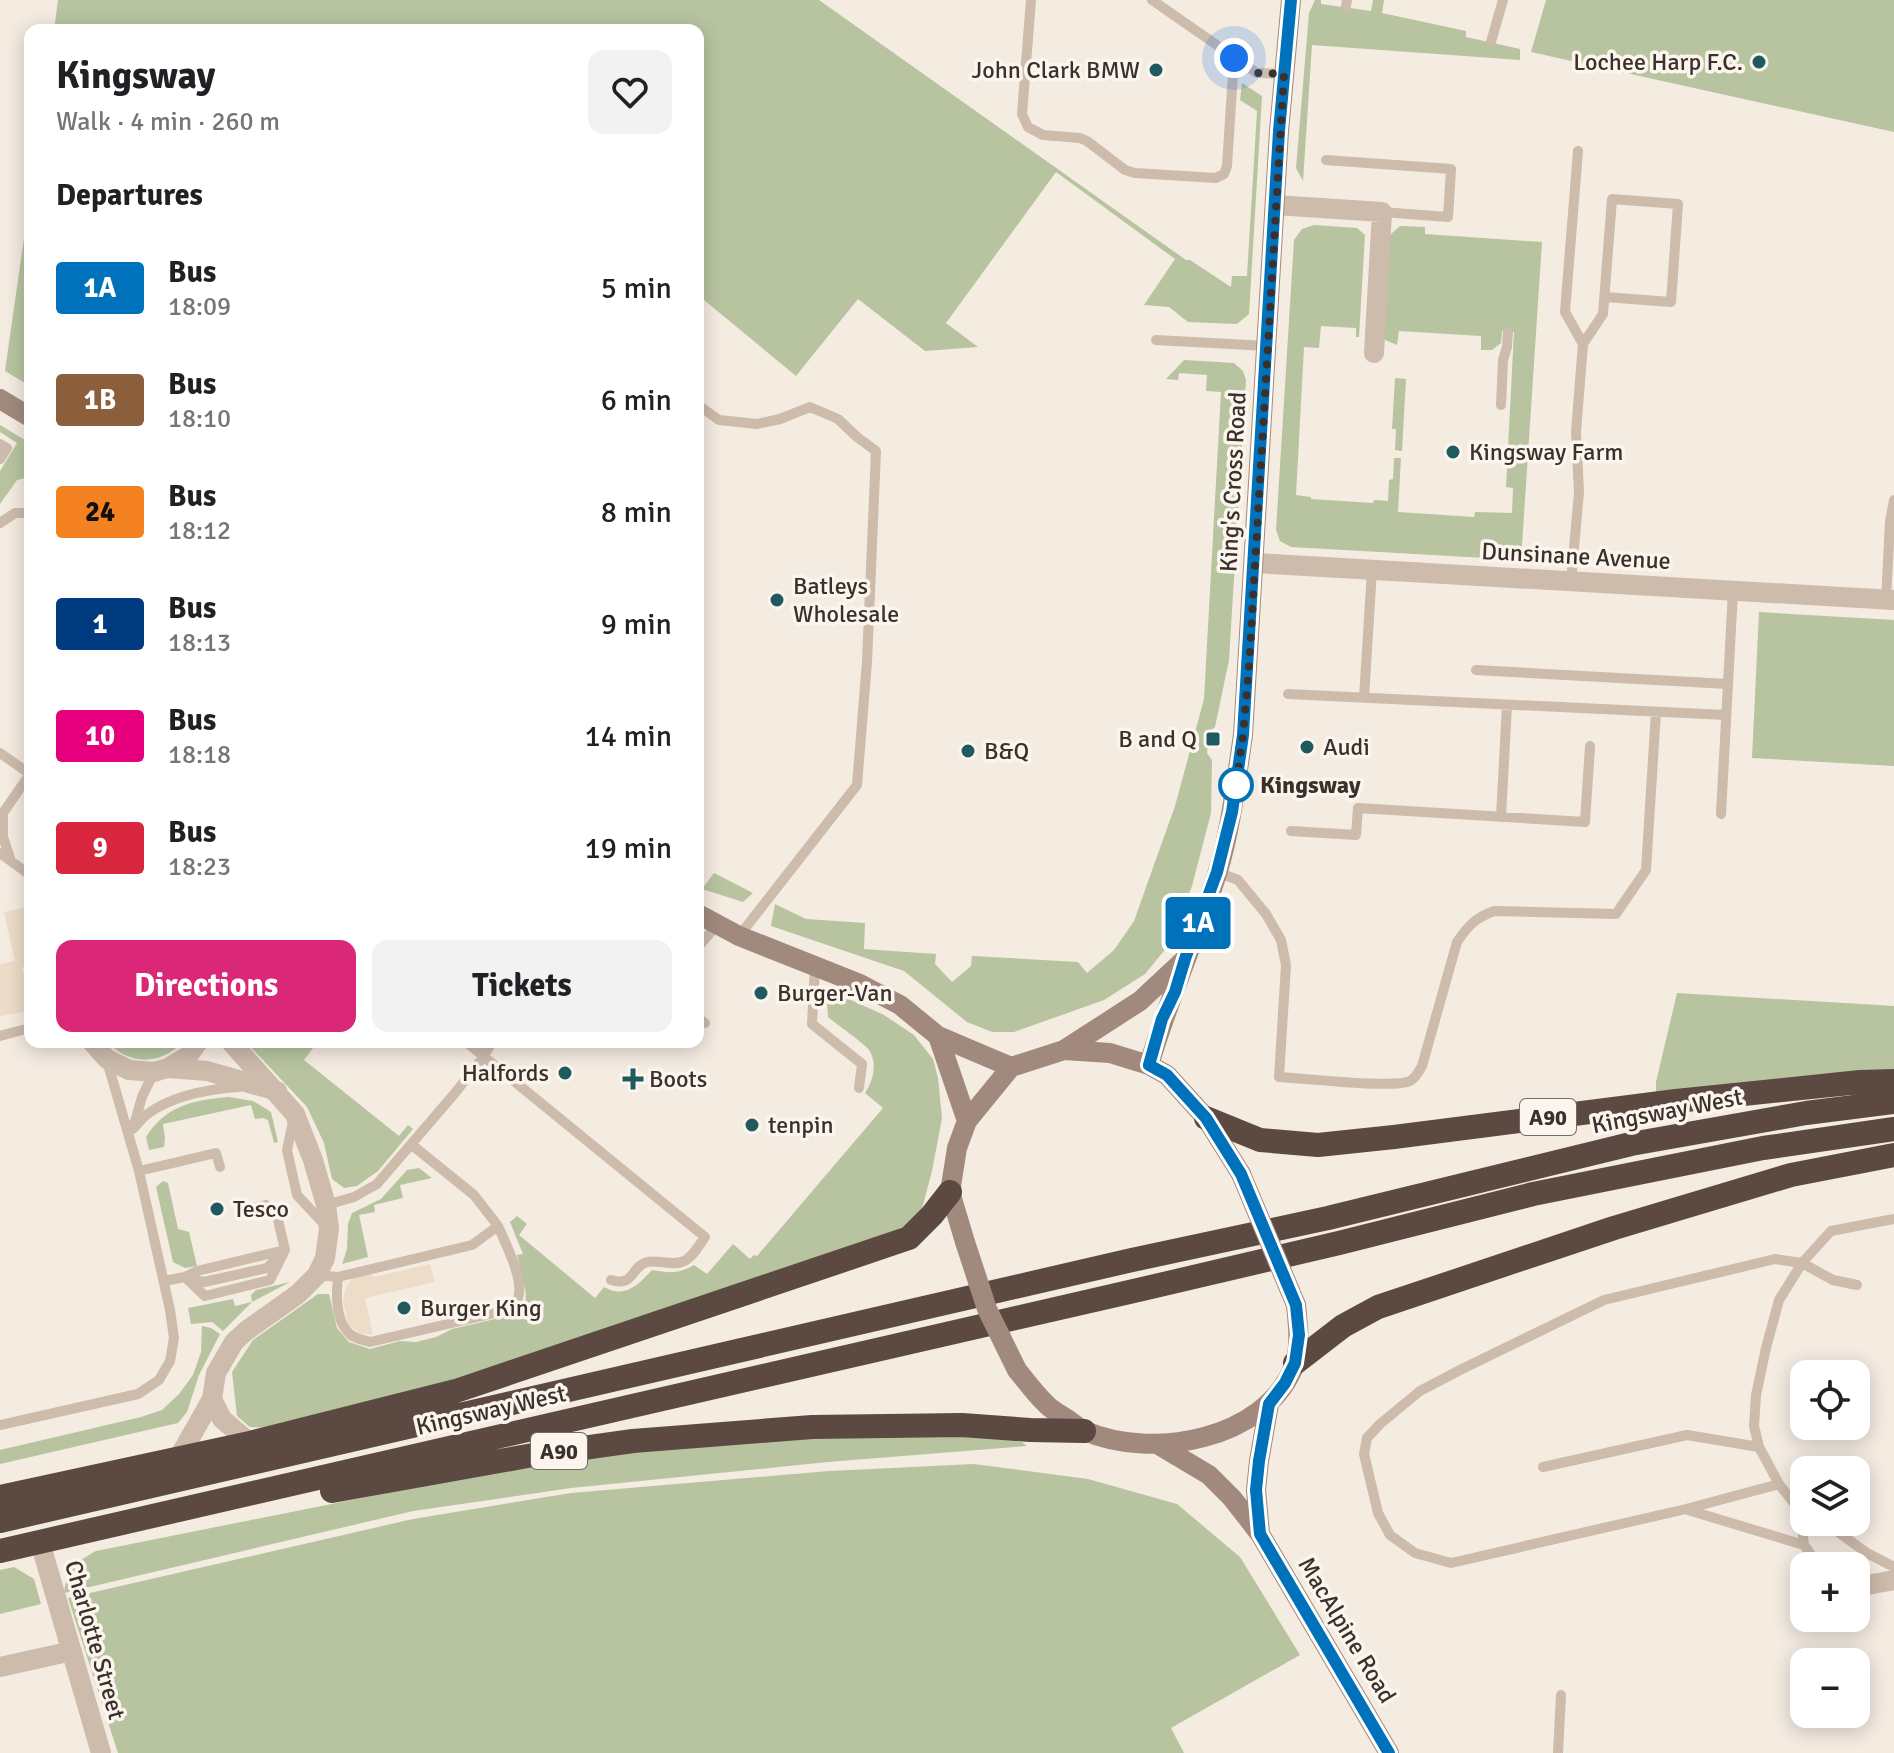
<!DOCTYPE html>
<meta charset="utf-8">
<style>
:root{--surface:#fff;--page:#f2f2f2;--text:#202124;--muted:#757577;--accent:#db2777}
body{margin:0;font-family:Signika,sans-serif;background:var(--page);color:var(--text);height:100vh;display:flex;flex-direction:column;font-size:30px;white-space:nowrap}
*{box-sizing:border-box;margin:0}
p{font-size:26px;color:var(--muted)}
.icon{flex:none;width:44px;height:44px;fill:none;stroke:currentColor;stroke-width:2;stroke-linecap:round;stroke-linejoin:round}
.map{position:relative;flex:1;overflow:hidden}
.panel{position:absolute;left:24px;top:24px;width:680px;height:1024px;display:flex;flex-direction:column;background:var(--surface);border-radius:16px;box-shadow:0 4px 20px #0003}
.panel>*{flex:none}
.badge{padding:0 16px;border-radius:6px;font-size:28px;line-height:52px}
.controls{position:absolute;left:1790px;top:1360px;display:grid;gap:16px}
.controls a{display:grid;place-items:center;width:80px;height:80px;border-radius:16px;background:var(--surface);box-shadow:0 4px 20px #0003;font-size:40px}
.you{position:absolute;width:40px;height:40px;margin:-20px;border:6px solid #fff;border-radius:50%;background:#1a73e8;box-shadow:0 0 0 12px #1a73e833}
.map>.badge{position:absolute;translate:-50% -50%;box-shadow:0 0 0 4px #fff}
h2{padding:0 32px;font-size:30px;line-height:72px}
.round{display:grid;place-items:center;flex:none;width:84px;height:84px;border-radius:16px;background:var(--page)}
.summary{display:flex;align-items:center;justify-content:space-between;height:136px;padding:0 32px}
h1{font-size:38px;font-weight:700;line-height:60px}
.button{display:flex;gap:16px;margin-top:auto;padding:16px 32px}
.button a{flex:1;height:92px;border-radius:16px;background:var(--accent);color:#fff;font-size:32px;font-weight:700;line-height:92px;text-align:center}
.button a+a{background:var(--page);color:var(--text)}
ul{padding:0;list-style:none}
li{display:flex;align-items:center;gap:24px;height:112px;padding:0 32px}
li div{flex:1}
li b{display:block;font-size:30px}
li em{font-style:normal}
li .badge{min-width:88px;font-weight:700;text-align:center}
.map>svg:first-child{display:block}
</style>
<div class="map">
<svg width="1894" height="1753" viewBox="0 0 1894 1753">
<rect width="100%" height="100%" fill="#f4ebe1"/>
<path fill="#b8c4a0" d="M58,0h761l367,260h4l41,27 1,-11h15l10,-165 -17,-11 2,-17 20,13 -13,218 -12,10 -49,-2 -19,-15 -25,-2 31,-46 -119,-87 -110,151 32,24 -53,4 -67,-52 -62,77 -98,-81v-265h-644z
M1315,0h6v4l50,7 2,-11h11l-2,13 84,18v6l54,12v11l-208,-15 -9,136 -7,-13 13,-155z
M1546,0h348v132l-363,-80z
M30,196v190l-25,-15z
M1314,225l43,3 8,7 -6,102h-3v-9l-35,-2 -2,22 -15,-1 -8,148 15,2v2l62,4 1,-3 14,1 1,-21 4,-1 1,-21h7l-3,54 76,5 1,-5 37,1 1,-25 -7,-1 8,-155 -12,-1 -1,12 -9,7h-11v-14l-82,-5 -2,14 -14,-6 7,-104 10,-9 25,1v7l117,8 -21,318 -230,-13 -11,-6 -4,-11 18,-290 8,-11z
M1184,360l50,3 9,8 3,9 -17,280 -14,67 -6,5 -2,21 5,7 -1,53 -19,73 -24,60 -23,28 -41,26 -90,32h-22l-25,-10 -63,-51 -133,-45 4,-22 31,15 59,4 -1,26 72,5 -1,10 17,18 19,-16 1,-10 106,6 9,11 27,-23 20,-29 41,-115 29,-107 17,-307 -15,-1 1,-16 -28,-2 -1,7 -12,-1z
M1395,378l11,1 -4,72 -7,-1 1,-21h-4z
M0,425l30,18v34l-13,3 -17,24v-33l17,-28 -17,-11z
M1759,612l135,8v146l-142,-8z
M714,873l39,20 -10,9 -41,-13z
M1677,993l217,13v65l-238,23v-12z
M840,995l44,20 30,20 19,24 5,19 4,40 -10,53 -9,34 -4,10 -13,13 -524,176 -111,24 -21,-1 -13,-11 -5,-44 21,-32 65,-46h11l8,34 12,14 21,7 30,-8 16,1 20,-5 16,-8 65,-15 8,-10 1,-11 -9,-38 6,-1 -13,-32 7,-6 10,8 -8,11 76,63 9,-11c21,12 34,-2 48,-17 17,3 27,4 42,-5l13,9 26,-30 17,15 4,-4 3,1 126,-148 -18,-15c8,-12 13,-30 4,-43 -5,-7 -33,-26 -41,-33l-1,-15z
M107,1042h76c-24,24 -53,23 -76,0z
M246,1042h60l7,6 -9,12 95,76 9,-11 5,4 -35,42 -21,15 -13,2 -12,-9 -8,-36 -17,-36z
M229,1097l24,4 18,11 7,30 -4,1 -6,-23 -5,-2 -8,1 -4,-14 -88,19 2,14 -1,9 -15,3 -3,-13c20,-32 48,-37 83,-40z
M419,1168l13,10 -32,7 3,13 -29,7 1,7 -16,3 9,42 -26,7 5,-15 1,-25 4,-11 29,-14 26,-29z
M163,1181l5,2 10,46 11,3 8,34 -12,2 -12,-6 -17,-75z
M290,1282l-38,20 -29,29 -11,-9 -21,2 -3,-16 45,-9 2,7 17,-4 -1,-7 5,-5z
M202,1326l9,2 9,6 -21,41 -12,37 -9,11 -178,41v-14l141,-33 21,-7 17,-16 14,-19 8,-23z
M945,1434l77,8 5,4 -199,16 -257,26 -158,23 -349,82c3,-24 12,-31 32,-42l440,-88 140,-17 171,-11z
M974,1464l114,15 89,25 63,53 60,98 -129,73 13,25h-1066l-50,-155 345,-79 158,-26 258,-22z
M14,1567l20,12 7,25 -41,10v-44z"/>
<path fill="#ecdcc8" d="M24,908l6,28v29l-8,2 8,35v9l-30,5v-52l15,-3 -11,-49z
M430,1264l5,18 -70,16 8,37 -14,-2 -11,-9 -5,-24 3,-13 8,-11 13,-4 7,5z"/>
<g fill="none" stroke-linecap="round" stroke-linejoin="round">
<path stroke="#cdbbac" stroke-width="10" d="M1031,0l-9,114 6,13 15,8 37,3 7,3 38,29 10,3 81,5 8,-4 3,-8 7,-108
M1152,0l105,73 27,1
M1346,6l1,-6
M1491,42l12,-42
M1578,151l-13,161 18,32
M1326,160l125,9 -3,48 -66,-5
M1156,340l111,6
M698,405l21,15 38,4 23,-5 30,-12 28,12 19,18 19,14 -9,211 -10,123 -118,151
M1501,405l2,-45 4,-13 1,-15
M0,444l7,4 -7,11
M0,523l15,-10h15
M1571,582l8,-90 -3,-60 7,-88 20,-30 9,-115 66,5 -7,98 -66,-5
M1886,600l4,-78 4,-22
M1476,670l252,14
M1288,694l438,21
M1364,697l8,-127
M0,753l30,21
M3,813v24l8,24
M1721,814l12,-223
M0,815l3,-2 27,-39
M1501,817l6,-112
M1291,831l65,4 2,-27 227,14 5,-76
M0,853l30,22
M1217,872l21,8 28,34 15,26 5,25 -7,112c23,1 115,12 131,4 6,-3 9,-10 12,-15l35,-124c11,-16 18,-24 37,-31l122,3 30,-44 10,-158
M698,947l19,-22
M815,966l-3,58 50,40 -3,24
M698,1018l7,5
M0,1036l30,-8
M466,1042l239,195c-6,8 -12,20 -21,24 -11,6 -25,-2 -37,1 -17,5 -12,25 -36,18
M293,1122l-6,28 10,45 28,30
M134,1125l8,-28 12,-25
M133,1129c4,-4 8,-10 13,-14 25,-19 63,-26 93,-28
M139,1171l77,-18 4,14
M326,1205l28,-8 23,-13 78,-91 29,-37 8,-14
M317,1275l21,2 134,-32 26,-19 -24,-31 -62,-50
M185,1277l20,19 65,-16 15,-30
M338,1277c-2,18 -3,45 13,58 5,4 13,5 19,7l138,-32c5,-5 10,-8 11,-16 3,-18 -14,-52 -21,-68
M189,1278l15,4 63,-14 11,-11
M164,1281l21,-4 12,-6 88,-21 -9,-39 -10,-6 -26,6
M0,1425l138,-31 21,-14 11,-19 4,-23 -4,-28 -31,-139 -32,-110
M1543,1467l144,-32 72,12
M1779,1484l-93,25 -235,54 -36,-10 -25,-18 -12,-22 -14,-59 3,-16 13,-14 40,-33 42,-22 142,-69 171,-41 27,4 31,17 24,5
M1688,1510l116,35
M1800,1511l4,34 15,21
M1804,1513l-4,-2 -21,-27 -20,-37 -5,-21 2,-31 10,-47 13,-48 23,-37 29,-32 63,-12
M1824,1522l43,31 27,14
M1558,1753l3,-58"/>
<path stroke="#cdbbac" stroke-width="20" d="M1275,205l107,7 -8,141
M1255,563l639,37
M92,1042l15,17 22,11 25,2 14,-4 39,3 70,20
M168,1068l20,-12 10,-14
M212,1399l10,20 28,24
M178,1459l34,-60 4,-26 18,-31 12,-11 52,-37 19,-19 8,-17 4,-29 -3,-24 -13,-45 -18,-46 -64,-72
M40,1542l61,211
M1856,1587l38,-7
M0,1667l72,-16"/>
<path stroke="#a18a7d" stroke-width="20" d="M0,399l30,18
M698,914l41,22 121,48 40,21 38,31 73,31
M938,1036l29,85
M1064,1050l76,-49 45,-42
M1149,1065c19,-65 47,-127 68,-191 14,-45 19,-92 26,-139l36,-604 12,-131
M965,1242l-15,-50 7,-44 10,-27 44,-54 53,-17 46,3 39,12 18,10 39,43 35,56
M1017,1370c9,11 18,23 28,33 6,7 16,12 25,18 4,3 10,8 15,10 67,29 180,9 209,-65 7,-20 4,-41 2,-61
M1157,1444l52,31 23,23 28,36 129,219
M1260,1534l-4,-44 3,-29 10,-57"/>
<path stroke="#5c4a42" stroke-width="24" d="M1206,1118l54,22 58,5 76,-8 282,-36 184,-19 34,-1
M1295,1363l48,-37 35,-19 236,-79 177,-53 103,-20
M332,1491l201,-36 100,-14 179,-14 150,-2 68,5 54,1
M0,1497l250,-54 206,-52 453,-153 23,-23 18,-23
M0,1521l1132,-261 196,-42 303,-74 175,-31 88,-11
M0,1551l1138,-261 201,-47 194,-49 230,-46 131,-19"/>
<path stroke="#a18a7d" stroke-width="20" d="M1241,1174l55,131
M965,1242l22,67 30,61"/>
</g>
<g fill="none" stroke-linecap="round" stroke-linejoin="round">
<g stroke="#fff" stroke-width="18">
<path id="line" d="M1291,0l-12,131 -36,604 -11,77 -15,60 -32,87 -10,33 -13,27 -13,46 18,10 39,43 35,56 55,131 3,30 -4,28 -10,20 -16,21 -10,57 -3,29 4,44 129,219"/>
</g>
<use href="#line" stroke="#0072bc" stroke-width="12"/>
<path stroke="#3b302b" stroke-width="8" stroke-dasharray="0 14.4" d="M1234,58l23,15 27,1 -35,593 -6,68 -7,51v-1"/>
</g>
<g fill="#1f5a5e" stroke="#fbf5ee" stroke-width="3">
<circle cx="1759" cy="62" r="8"/>
<circle cx="1156" cy="70" r="8"/>
<circle cx="1453" cy="452" r="8"/>
<circle cx="777" cy="600" r="8"/>
<rect x="1205" y="731" width="16" height="16" rx="4"/>
<circle cx="1307" cy="747" r="8"/>
<circle cx="968" cy="751" r="8"/>
<circle cx="761" cy="993" r="8"/>
<circle cx="565" cy="1073" r="8"/>
<path d="M629 1067h8v8h8v8h-8v8h-8v-8h-8v-8h8z"/>
<circle cx="752" cy="1125" r="8"/>
<circle cx="217" cy="1209" r="8"/>
<circle cx="404" cy="1308" r="8"/>
</g>
<circle fill="#fff" stroke="#0072bc" stroke-width="4" cx="1236" cy="785" r="16"/>
<g text-anchor="middle" dominant-baseline="central" stroke-width="7" stroke-linejoin="round" paint-order="stroke">
<g fill="#fbf5ee" stroke="#756b66" stroke-width="2">
<rect x="1520" y="1099" width="56" height="36" rx="6"/>
<rect x="531" y="1433" width="56" height="36" rx="6"/>
</g>
<g font-size="22" font-weight="bold" fill="#3b302b">
<text x="1548" y="1117">A90</text>
<text x="559" y="1451">A90</text>
</g>
<g font-size="24" fill="#3b302b" stroke="#fbf5ee" text-anchor="start">
<text x="1743" y="62" text-anchor="end">Lochee Harp F.C.</text>
<text x="1140" y="70" text-anchor="end">John Clark BMW</text>
<text x="1469" y="452">Kingsway Farm</text>
<text x="793" y="586">Batleys<tspan x="793" dy="28">Wholesale</tspan></text>
<text x="1197" y="739" text-anchor="end">B and Q</text>
<text x="1323" y="747">Audi</text>
<text x="984" y="751">B&amp;Q</text>
<text x="777" y="993">Burger-Van</text>
<text x="549" y="1073" text-anchor="end">Halfords</text>
<text x="649" y="1079">Boots</text>
<text x="768" y="1125">tenpin</text>
<text x="233" y="1209">Tesco</text>
<text x="420" y="1308">Burger King</text>
</g>
<g font-size="24" fill="#3b302b" stroke="#fbf5ee">
<text transform="translate(1233 482) rotate(-87)">King's Cross Road</text>
<text transform="translate(1576 556) rotate(3)">Dunsinane Avenue</text>
<text transform="translate(1667 1111) rotate(-11)">Kingsway West</text>
<text transform="translate(491 1410) rotate(-13)">Kingsway West</text>
<text transform="translate(1347 1630) rotate(59)">MacAlpine Road</text>
<text transform="translate(95 1640) rotate(74)">Charlotte Street</text>
</g>
<g font-size="24" font-weight="bold" fill="#3b302b" stroke="#fbf5ee" text-anchor="start">
<text x="1260" y="785">Kingsway</text>
</g>
</g>
</svg>
<div class="controls">
<a><svg class="icon" aria-label="locate" viewBox="0 0 24 24"><circle cx="12" cy="12" r="6"/><path d="M12 2v4M12 18v4M2 12h4M18 12h4"/></svg></a>
<a><svg class="icon" aria-label="layers" viewBox="0 0 24 24"><path d="M12 4l9 5-9 5-9-5zM3 14l9 5 9-5"/></svg></a>
<a>+</a>
<a>−</a>
</div>
<div class="you" style="left:1234px;top:58px"></div>
<b class="badge" style="left:1198px;top:923px;background:#0072bc;color:#fff">1A</b>
<section class="panel">
<div class="summary"><div><h1>Kingsway</h1><p>Walk · 4 min · 260 m</p></div><a class="round"><svg class="icon" aria-label="heart" viewBox="0 0 24 24"><path d="M12 20l-8-8c-3-5 5-10 8-4 3-6 11-1 8 4z"/></svg></a></div>
<h2>Departures</h2>
<ul>
<li><span class="badge" style="background:#0072bc;color:#fff">1A</span><div><b>Bus</b><p>18:09</p></div><em>5 min</em></li>
<li><span class="badge" style="background:#8b5e3c;color:#fff">1B</span><div><b>Bus</b><p>18:10</p></div><em>6 min</em></li>
<li><span class="badge" style="background:#f58220;color:#111">24</span><div><b>Bus</b><p>18:12</p></div><em>8 min</em></li>
<li><span class="badge" style="background:#003b80;color:#fff">1</span><div><b>Bus</b><p>18:13</p></div><em>9 min</em></li>
<li><span class="badge" style="background:#e6007e;color:#fff">10</span><div><b>Bus</b><p>18:18</p></div><em>14 min</em></li>
<li><span class="badge" style="background:#d7263d;color:#fff">9</span><div><b>Bus</b><p>18:23</p></div><em>19 min</em></li>
</ul>
<div class="button"><a>Directions</a><a>Tickets</a></div>
</section>
</div>
